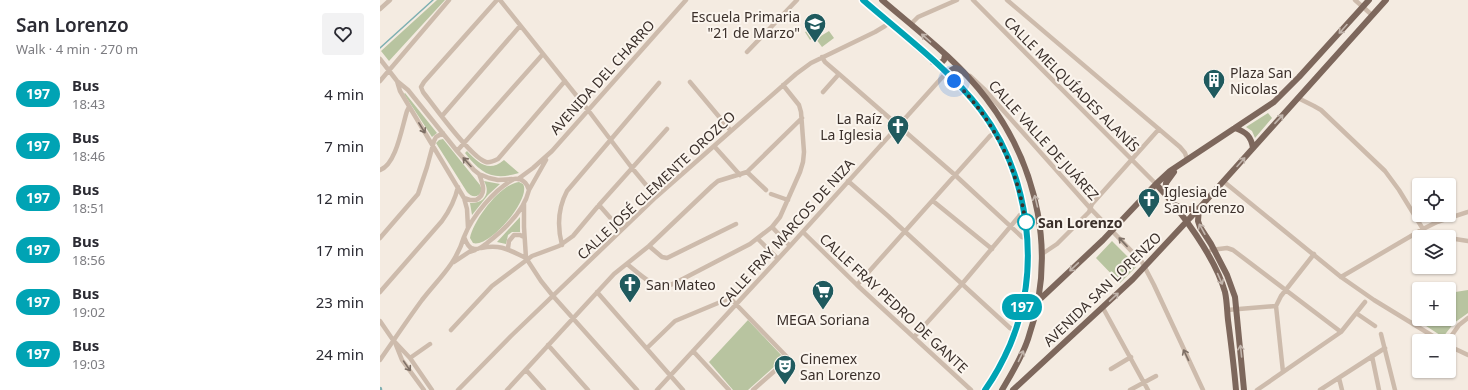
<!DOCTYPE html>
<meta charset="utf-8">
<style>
:root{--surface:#fff;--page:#f2f2f3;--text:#2b2b33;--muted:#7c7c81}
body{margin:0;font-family:"Noto Sans",sans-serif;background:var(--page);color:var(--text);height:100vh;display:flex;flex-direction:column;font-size:15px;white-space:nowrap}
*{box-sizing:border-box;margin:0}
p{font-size:13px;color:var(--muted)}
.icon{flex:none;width:22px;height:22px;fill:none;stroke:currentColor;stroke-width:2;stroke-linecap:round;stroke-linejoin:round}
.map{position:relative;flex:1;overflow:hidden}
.details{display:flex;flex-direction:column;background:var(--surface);width:380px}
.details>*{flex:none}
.badge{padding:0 8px;border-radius:13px;font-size:14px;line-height:26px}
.controls{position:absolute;left:1032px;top:178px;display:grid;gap:8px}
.controls a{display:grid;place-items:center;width:44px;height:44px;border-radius:4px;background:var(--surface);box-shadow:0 1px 3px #0004;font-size:20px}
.you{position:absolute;width:20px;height:20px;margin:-10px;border:3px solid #fff;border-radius:50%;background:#1a73e8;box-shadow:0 0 0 6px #1a73e833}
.map>.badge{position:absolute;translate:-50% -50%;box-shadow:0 0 0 2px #fff}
.round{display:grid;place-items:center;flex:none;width:42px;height:42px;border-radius:4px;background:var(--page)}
.head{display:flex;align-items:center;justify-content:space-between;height:68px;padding:0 16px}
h1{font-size:19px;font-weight:600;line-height:30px}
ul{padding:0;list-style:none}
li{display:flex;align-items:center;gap:12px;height:52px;padding:0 16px}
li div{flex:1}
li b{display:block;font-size:15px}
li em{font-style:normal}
li .badge{min-width:44px;font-weight:700;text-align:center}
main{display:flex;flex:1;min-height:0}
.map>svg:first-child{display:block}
</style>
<main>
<section class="details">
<div class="head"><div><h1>San Lorenzo</h1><p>Walk · 4 min · 270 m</p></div><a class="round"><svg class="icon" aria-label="heart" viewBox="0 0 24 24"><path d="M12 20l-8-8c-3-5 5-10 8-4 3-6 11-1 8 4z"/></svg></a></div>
<ul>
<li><span class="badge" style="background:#00a3b4;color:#fff">197</span><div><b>Bus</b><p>18:43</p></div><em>4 min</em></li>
<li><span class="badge" style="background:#00a3b4;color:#fff">197</span><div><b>Bus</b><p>18:46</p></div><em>7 min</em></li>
<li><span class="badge" style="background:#00a3b4;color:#fff">197</span><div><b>Bus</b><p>18:51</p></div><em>12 min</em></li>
<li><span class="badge" style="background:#00a3b4;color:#fff">197</span><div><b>Bus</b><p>18:56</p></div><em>17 min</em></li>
<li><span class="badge" style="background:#00a3b4;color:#fff">197</span><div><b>Bus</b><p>19:02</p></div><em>23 min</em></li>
<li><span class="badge" style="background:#00a3b4;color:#fff">197</span><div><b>Bus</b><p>19:03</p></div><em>24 min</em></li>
</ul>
</section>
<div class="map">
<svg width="1088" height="390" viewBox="0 0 1088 390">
<rect width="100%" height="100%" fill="#f4ebe1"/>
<path fill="#b8c4a0" d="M57,0h8l-56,61 -8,-10z
M438,25l5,7 -13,8 -5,-8z
M449,31l5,7 -12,9 -6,-8z
M25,93l32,40 -5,4 -28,-43z
M888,113l4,5 -17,20 -3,-7 -6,-4z
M63,139l37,46 2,5c-3,8 -10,8 -15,2l-31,-49 3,-3z
M87,151c11,12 22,22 37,9l15,13c-26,8 -38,1 -54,-20z
M104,181l16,3 -12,11 -16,20 -2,-12c14,1 21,-10 14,-22z
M139,182l4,2c9,15 -35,65 -50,59l-3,-5c3,-17 30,-54 49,-56z
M140,217v15h-8l-4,3 -2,9 -9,-2z
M732,241l23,23 1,3 -16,16 -24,-25z
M1088,290v23l-14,10 -11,14 -20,-13 3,-5h23v-26z
M368,320l36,38 -36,32h-15l-24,-28z"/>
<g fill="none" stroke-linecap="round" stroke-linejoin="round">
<path stroke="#7fb0b2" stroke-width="1.5" d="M0,48l53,-48"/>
<path stroke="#7fb0b2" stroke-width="4.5" d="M0,389v1"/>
<path stroke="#cdbbac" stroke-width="4.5" d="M117,0l-73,82 -3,5 2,5c11,14 48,66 63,70 4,1 8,-1 12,-3l67,-78
M120,0l88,110 44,58 24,29
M593,0l183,184
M627,0l173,147 5,6 2,6
M975,0l17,15
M0,9l10,-9
M532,26l1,-4 5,-5 39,-17
M367,52l50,-52
M442,57l3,5 14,12 116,101 67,62 5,1
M0,59l17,22 11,9 49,61 17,19 5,4 10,4 9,2 14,-1
M590,76l15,14 105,118 52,54 12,23 49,105
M0,81l69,-81
M17,81l3,10 64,107 3,11 1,19
M310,82l41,49
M443,92l16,-18
M918,98l16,8 7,4 64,61 14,19 27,44 13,3
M62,116l78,-90
M334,146l26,29
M77,151l86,-97
M0,170c16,-5 22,-43 27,-59l2,-4
M367,172l19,18
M134,179c8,-1 13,4 15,11 -5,22 -25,40 -42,53 -3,2 -7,6 -11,6 -7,1 -10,-7 -12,-12 8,-21 31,-48 50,-58z
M138,179l15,-11 19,-17 134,-151
M468,181l40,35 122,112 5,3
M843,181l118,96 33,23 67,41
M149,190l17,-30
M391,194l17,6
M84,198l6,2h6c11,-6 7,-16 3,-26
M553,201l59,48
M144,204v23l2,31
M219,205l22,25
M392,227l18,19
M423,232l54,53 114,105
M0,238l38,-44 9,-27 7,-26 2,-4 7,-4
M1069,238l19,3
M378,239l20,20
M182,245c-5,-19 -4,-37 5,-54l92,-108
M269,246l13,11 5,1 69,-34
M101,248c20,-4 28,2 45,10
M128,248l1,-7 5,-6h6l4,2
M831,250l16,-2 6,2 108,82
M662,254l15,-10 32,-32 3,-8 67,-75
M146,258l15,23 12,15 84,94
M74,262l15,-10 6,-2
M247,264c8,6 25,23 35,22 4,0 9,-1 13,-3l75,-39 22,-17 8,-10 20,-45 3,-10 1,-10 -3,-40 -2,-7 -16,-20
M961,277l82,-48 14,-7 31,-10
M477,285l133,-149 5,-3
M0,292l62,-71c8,-11 13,-21 16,-34
M217,292l86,98
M896,306l7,66
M896,306l5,-10 33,-42
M723,308l45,82
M847,310l49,-4
M976,313l19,13
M0,321l13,19 17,18 22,32
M71,330l41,-44 40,-30 27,-10 14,-10 26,-31 68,-76
M1001,334l14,56
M1072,335l7,-10 9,-7
M534,337l48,-53 58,-69 5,-1
M16,345l6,15 22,30
M168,345l40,45
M1069,346l19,9
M267,348l28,-27 55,-23 57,59 -1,4 -33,29
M313,351l36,39
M992,356l7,34
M30,358l20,-14
M0,360c14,-20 28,-41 42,-60 17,-22 34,-36 42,-63
M731,369l20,-12
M146,370l18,20
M959,378l3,12
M78,390l53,-54 145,-139 140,-123 15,-11 64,-31 10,-6 4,-3
M127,390l107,-116 35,-28 63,-60 6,-5 29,-9 55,-54
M277,390l133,-144 156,-173
M750,390l26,-14
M877,390l84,-58 24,-30
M940,390l65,-42"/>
<path stroke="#7d675c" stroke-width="6" d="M483,0c19,17 38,33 57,50 21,18 42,37 60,59 61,81 63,199 5,281
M502,0c36,31 75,60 104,98 53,69 71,158 42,241 -6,18 -16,34 -26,51
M553,62l8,1 3,-3 1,-5
M566,73l7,-4 9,2
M855,128c11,4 16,8 18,20
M776,184c25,27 59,73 69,108 2,9 2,19 3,28 3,23 6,46 8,70
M785,194l1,-11 8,-11
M794,205l14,4h10
M819,208l-1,13 2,6 11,17 16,31 8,22 9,93
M640,314l17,-12 66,-62 53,-56 14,-13 104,-69 25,-25 70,-77
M633,390l120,-111 70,-75 183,-204"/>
</g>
<defs><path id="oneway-shaft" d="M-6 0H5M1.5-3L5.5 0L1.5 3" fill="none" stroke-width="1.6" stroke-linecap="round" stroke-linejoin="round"/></defs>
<g stroke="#c2b5ac">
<use href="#oneway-shaft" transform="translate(963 29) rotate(132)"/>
<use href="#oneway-shaft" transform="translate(546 38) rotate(-139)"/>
<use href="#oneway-shaft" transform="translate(899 119) rotate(-47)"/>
<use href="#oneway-shaft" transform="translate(861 162) rotate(-48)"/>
<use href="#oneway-shaft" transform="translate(656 201) rotate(-104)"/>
<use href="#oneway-shaft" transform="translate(822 229) rotate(-119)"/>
<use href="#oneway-shaft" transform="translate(694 267) rotate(137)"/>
<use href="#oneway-shaft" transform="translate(840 279) rotate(66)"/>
<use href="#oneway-shaft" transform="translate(734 297) rotate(-43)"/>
<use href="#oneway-shaft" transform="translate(861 351) rotate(-96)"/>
<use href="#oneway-shaft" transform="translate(641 356) rotate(-65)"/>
</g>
<g stroke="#7d6f65">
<use href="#oneway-shaft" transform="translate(42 128) rotate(58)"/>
<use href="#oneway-shaft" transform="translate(87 162) rotate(-132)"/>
<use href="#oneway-shaft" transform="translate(743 242) rotate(-133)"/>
<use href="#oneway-shaft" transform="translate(806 355) rotate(-115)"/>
<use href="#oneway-shaft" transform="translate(27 366) rotate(55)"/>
</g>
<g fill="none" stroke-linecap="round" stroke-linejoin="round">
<g stroke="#fff" stroke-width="9">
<path id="line" d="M483,0c38,33 86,69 117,109 50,66 62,160 30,236 -7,16 -15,31 -25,45"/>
</g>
<use href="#line" stroke="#00a3b4" stroke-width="6"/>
<path stroke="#3b302b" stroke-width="4" stroke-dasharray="0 7.2" d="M574,81c40,38 65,90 72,145v-4"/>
</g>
<defs>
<g id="school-pin" transform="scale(1.15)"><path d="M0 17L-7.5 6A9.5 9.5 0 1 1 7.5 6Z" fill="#1f5a5e" stroke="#fbf5ee"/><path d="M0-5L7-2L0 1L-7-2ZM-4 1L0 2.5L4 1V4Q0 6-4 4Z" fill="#fff"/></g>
<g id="building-pin" transform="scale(1.15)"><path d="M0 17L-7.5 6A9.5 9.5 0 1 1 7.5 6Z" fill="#1f5a5e" stroke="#fbf5ee"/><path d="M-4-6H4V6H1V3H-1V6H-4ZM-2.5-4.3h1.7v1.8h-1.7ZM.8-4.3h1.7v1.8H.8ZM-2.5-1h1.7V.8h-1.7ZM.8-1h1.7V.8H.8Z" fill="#fff"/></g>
<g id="church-pin" transform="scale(1.15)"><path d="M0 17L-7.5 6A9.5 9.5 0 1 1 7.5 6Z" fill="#1f5a5e" stroke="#fbf5ee"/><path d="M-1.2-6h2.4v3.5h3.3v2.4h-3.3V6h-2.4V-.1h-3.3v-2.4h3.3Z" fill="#fff"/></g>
<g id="supermarket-pin" transform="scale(1.15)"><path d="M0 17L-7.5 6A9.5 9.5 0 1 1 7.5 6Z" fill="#1f5a5e" stroke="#fbf5ee"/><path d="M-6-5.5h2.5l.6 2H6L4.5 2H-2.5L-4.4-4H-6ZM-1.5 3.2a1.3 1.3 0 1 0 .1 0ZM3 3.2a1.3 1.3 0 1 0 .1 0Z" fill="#fff"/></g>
<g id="theatre-pin" transform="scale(1.15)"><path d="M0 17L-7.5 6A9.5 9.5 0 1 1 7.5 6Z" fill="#1f5a5e" stroke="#fbf5ee"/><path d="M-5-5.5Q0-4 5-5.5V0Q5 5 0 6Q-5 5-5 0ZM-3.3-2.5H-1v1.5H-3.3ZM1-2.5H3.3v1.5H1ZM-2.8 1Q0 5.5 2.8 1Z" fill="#fff"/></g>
</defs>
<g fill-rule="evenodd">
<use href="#school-pin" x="435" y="24"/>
<use href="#building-pin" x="834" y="80"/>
<use href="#church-pin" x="518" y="126"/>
<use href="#church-pin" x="769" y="199"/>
<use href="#church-pin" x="250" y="284"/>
<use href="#supermarket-pin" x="443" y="291"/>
<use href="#theatre-pin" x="405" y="366"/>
</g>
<circle fill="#fff" stroke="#00a3b4" stroke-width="2" cx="646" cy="222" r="8"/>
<g text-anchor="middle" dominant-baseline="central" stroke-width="4" stroke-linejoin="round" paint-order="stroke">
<g font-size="14" fill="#3b302b" stroke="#fbf5ee" text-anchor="start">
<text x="420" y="16" text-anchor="end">Escuela Primaria<tspan x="420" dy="16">"21 de Marzo"</tspan></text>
<text x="850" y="72">Plaza San<tspan x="850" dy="16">Nicolas</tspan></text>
<text x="502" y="118" text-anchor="end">La Raíz<tspan x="502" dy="16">La Iglesia</tspan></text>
<text x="784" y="191">Iglesia de<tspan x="784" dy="16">San Lorenzo</tspan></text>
<text x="266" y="284">San Mateo</text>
<text x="443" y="319" text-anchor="middle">MEGA Soriana</text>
<text x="420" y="358">Cinemex<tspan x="420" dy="16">San Lorenzo</tspan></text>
</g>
<g font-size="14" fill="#3b302b" stroke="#fbf5ee">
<text transform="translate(222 77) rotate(-48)">AVENIDA DEL CHARRO</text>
<text transform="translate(692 84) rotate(45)">CALLE MELQUÍADES ALANÍS</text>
<text transform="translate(664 140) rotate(48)">CALLE VALLE DE JUÁREZ</text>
<text transform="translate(276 185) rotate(-43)">CALLE JOSÉ CLEMENTE OROZCO</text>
<text transform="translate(406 233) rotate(-48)">CALLE FRAY MARCOS DE NIZA</text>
<text transform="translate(722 289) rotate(-44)">AVENIDA SAN LORENZO</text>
<text transform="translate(514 303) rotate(43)">CALLE FRAY PEDRO DE GANTE</text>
</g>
<g font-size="14" font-weight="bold" fill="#3b302b" stroke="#fbf5ee" text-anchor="start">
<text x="658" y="222">San Lorenzo</text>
</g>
</g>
</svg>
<div class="controls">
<a><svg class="icon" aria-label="locate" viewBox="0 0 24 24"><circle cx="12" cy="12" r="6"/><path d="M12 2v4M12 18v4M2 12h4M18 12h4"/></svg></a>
<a><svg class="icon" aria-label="layers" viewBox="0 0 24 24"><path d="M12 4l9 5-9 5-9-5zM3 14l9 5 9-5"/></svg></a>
<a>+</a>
<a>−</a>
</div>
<div class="you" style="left:574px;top:81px"></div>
<b class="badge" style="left:642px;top:307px;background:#00a3b4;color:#fff">197</b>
</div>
</main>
